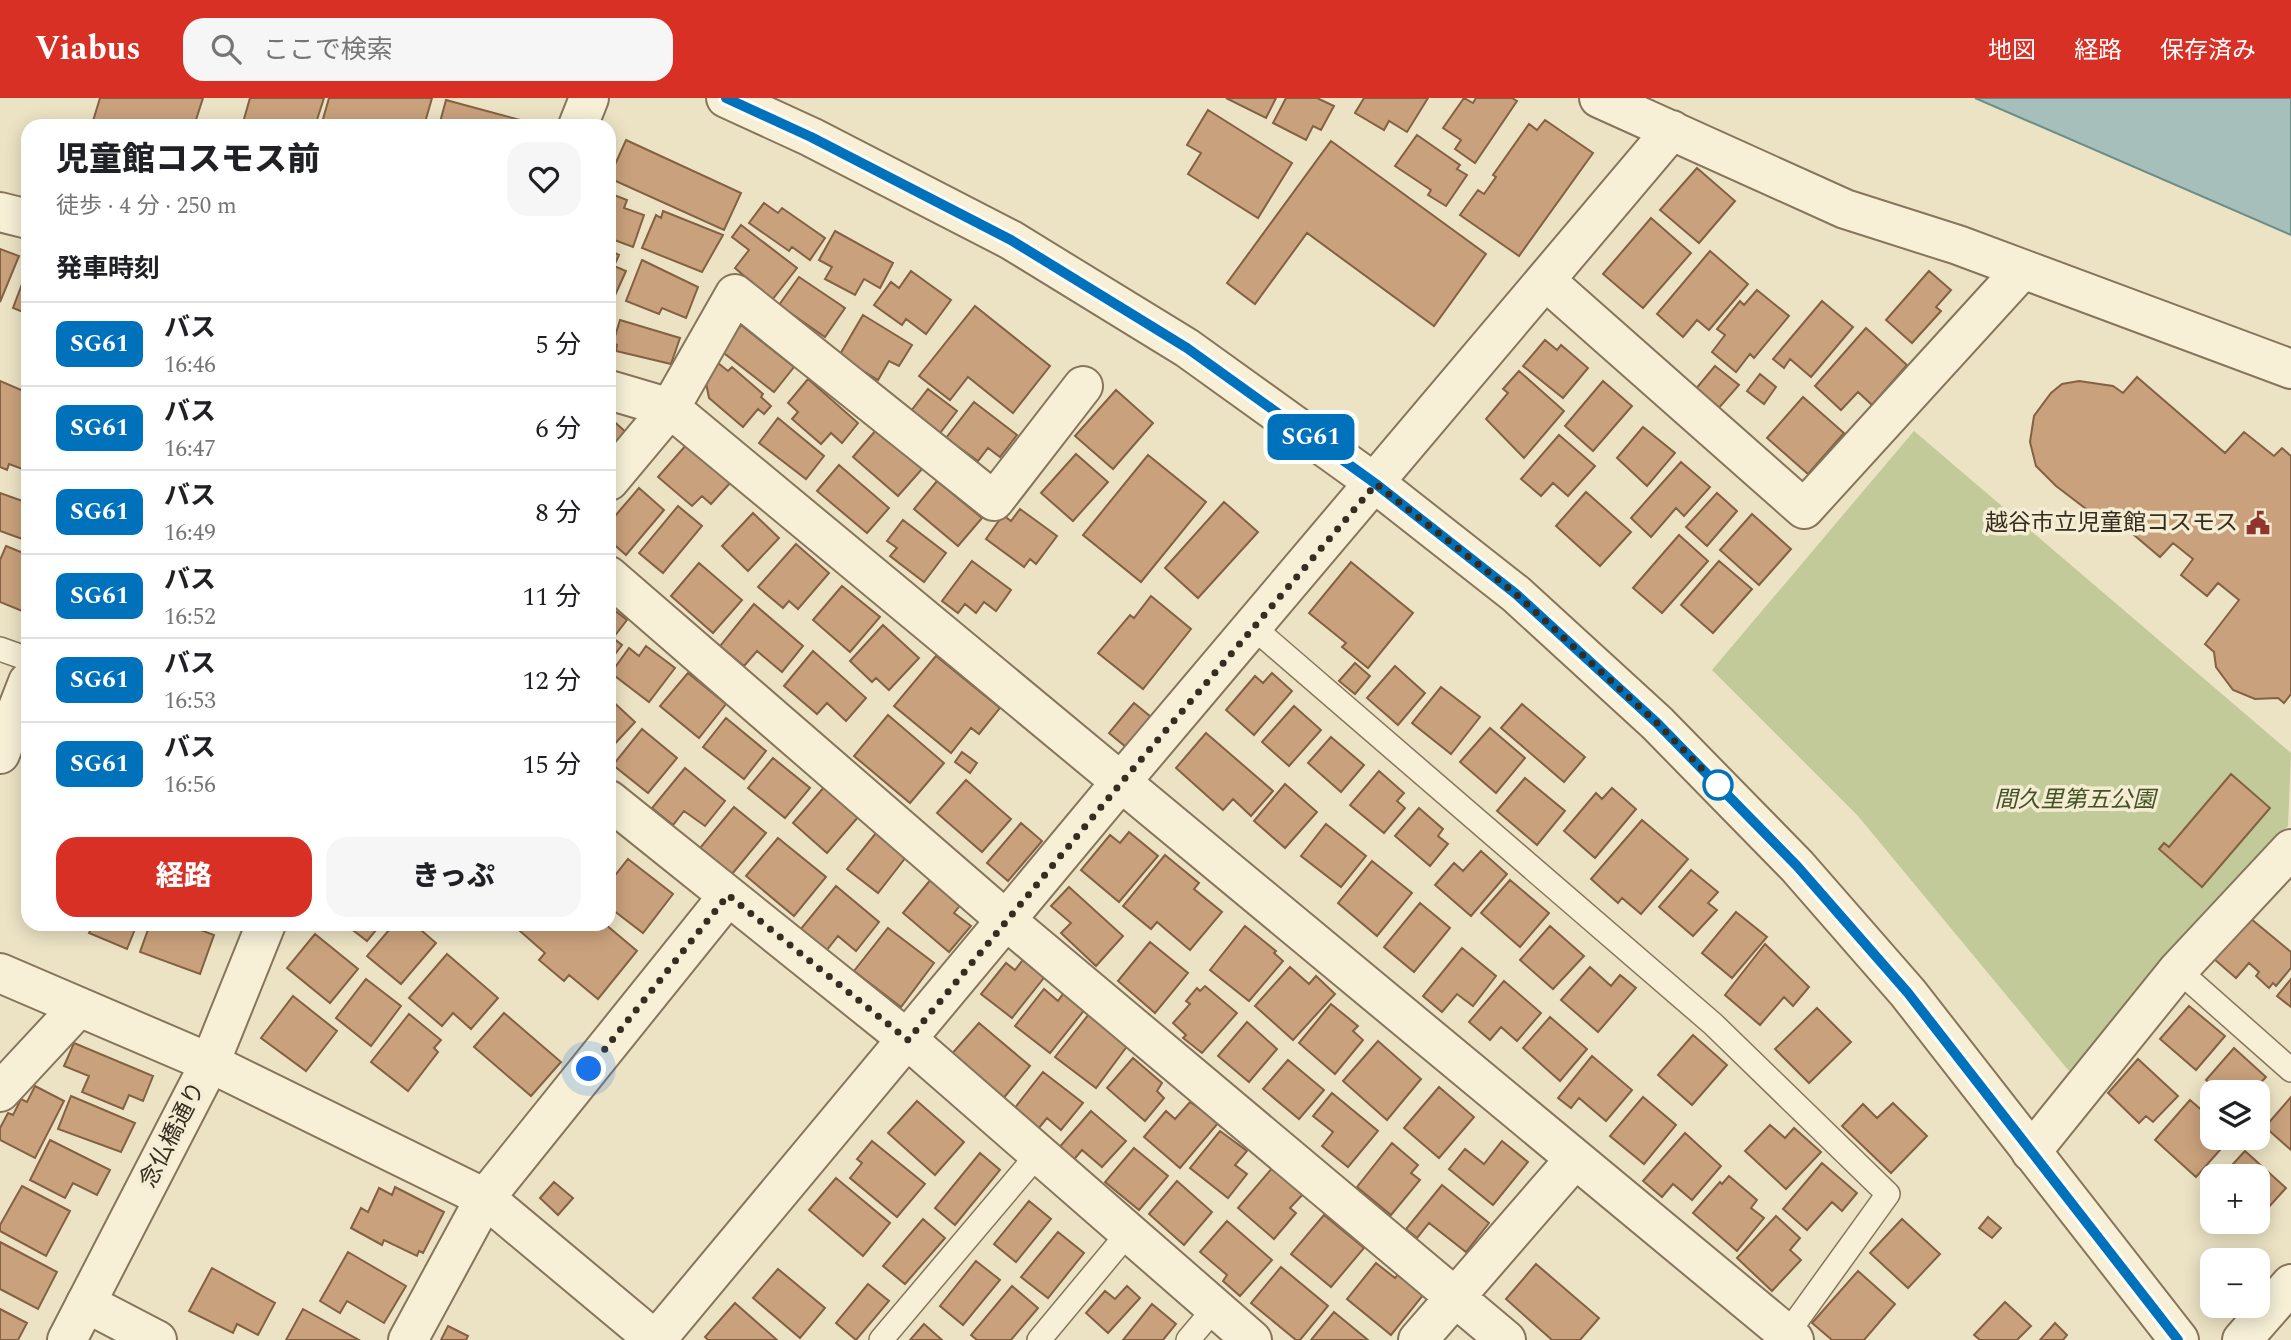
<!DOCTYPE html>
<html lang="ja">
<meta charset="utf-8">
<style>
:root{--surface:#fff;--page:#f6f6f6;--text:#202124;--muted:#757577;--line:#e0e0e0;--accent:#d93025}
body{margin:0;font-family:Spectral,"Noto Sans JP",serif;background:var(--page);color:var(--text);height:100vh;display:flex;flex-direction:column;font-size:26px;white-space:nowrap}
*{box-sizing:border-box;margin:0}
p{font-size:23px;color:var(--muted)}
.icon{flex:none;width:38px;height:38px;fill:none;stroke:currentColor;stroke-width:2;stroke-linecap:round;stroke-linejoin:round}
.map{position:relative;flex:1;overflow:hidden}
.details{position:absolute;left:21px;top:21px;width:595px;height:812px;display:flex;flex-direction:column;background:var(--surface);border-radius:21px;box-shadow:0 4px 18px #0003}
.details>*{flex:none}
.badge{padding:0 14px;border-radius:10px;font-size:24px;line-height:46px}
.fabs{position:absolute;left:2200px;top:982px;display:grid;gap:14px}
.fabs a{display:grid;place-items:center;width:70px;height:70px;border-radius:14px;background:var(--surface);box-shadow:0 4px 18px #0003;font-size:35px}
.you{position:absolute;width:35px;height:35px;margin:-18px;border:5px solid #fff;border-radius:50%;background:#1a73e8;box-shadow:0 0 0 10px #1a73e833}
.map>.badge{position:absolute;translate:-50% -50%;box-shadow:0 0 0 4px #fff}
h2{padding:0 35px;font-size:26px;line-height:63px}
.round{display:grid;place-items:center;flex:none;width:74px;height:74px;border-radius:21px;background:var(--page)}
.overview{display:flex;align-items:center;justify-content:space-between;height:119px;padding:0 35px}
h1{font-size:33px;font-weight:800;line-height:52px}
.button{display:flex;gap:14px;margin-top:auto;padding:14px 35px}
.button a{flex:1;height:80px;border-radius:21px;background:var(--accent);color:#fff;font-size:28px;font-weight:800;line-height:80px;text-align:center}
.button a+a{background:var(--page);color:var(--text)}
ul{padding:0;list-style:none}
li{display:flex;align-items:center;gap:21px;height:84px;padding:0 35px;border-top:2px solid var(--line)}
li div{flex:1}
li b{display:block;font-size:26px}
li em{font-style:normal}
li .badge{min-width:77px;font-weight:700;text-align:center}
header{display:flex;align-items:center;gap:42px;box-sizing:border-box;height:98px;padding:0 35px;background:var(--accent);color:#fff}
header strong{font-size:33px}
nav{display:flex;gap:38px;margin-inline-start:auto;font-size:24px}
.search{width:490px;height:63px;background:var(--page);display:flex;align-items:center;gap:18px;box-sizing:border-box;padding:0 24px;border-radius:21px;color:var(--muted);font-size:26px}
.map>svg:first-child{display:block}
</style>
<header>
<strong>Viabus</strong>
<div class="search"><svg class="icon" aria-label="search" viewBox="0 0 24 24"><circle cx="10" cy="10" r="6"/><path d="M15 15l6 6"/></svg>ここで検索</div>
<nav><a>地図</a><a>経路</a><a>保存済み</a></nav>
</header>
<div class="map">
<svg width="2291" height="1242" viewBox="0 0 2291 1242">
<rect width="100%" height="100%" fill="#ece3c4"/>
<path fill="#c1ca98" d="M1914,333l377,322 -3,73 -219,245 -211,-255 -146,-146z"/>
<path fill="#a6bfba" stroke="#6d8d87" stroke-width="2" d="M1975,0h316v137z"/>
<path fill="#c9a17c" stroke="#846142" stroke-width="2" d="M100,0h103l-9,28h-84l-17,-5z
M250,0h74l-9,28h-73z
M329,0h103l-8,28h-103z
M1226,0h50l-10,20z
M1286,0h31l17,8 -13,24 -8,-4 -7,14 -33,-17z
M1364,0h64l-21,34 -18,-11 -5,9 -29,-17z
M1464,0l9,5 3,-5h36l5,3 -42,62 -20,-14 6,-9 -18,-12z
M446,2l85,23 -1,3h-91z
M1208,12l84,53 -34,55 -70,-44 13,-21 -14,-8z
M1545,22l48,33 -74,103 -59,-41 18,-25 6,4 12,-17 -3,-2 36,-51 8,6z
M1417,37l43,30 -3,4 10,6 -21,31 -18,-11 3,-5 -36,-24z
M626,42l115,53 -17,37 -115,-52z
M1331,43l155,113 -52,72 -127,-93 -52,71 -28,-21z
M1697,70l38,33 -36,42 -39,-33z
M609,95l18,7 -3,8 20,7 -11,32 -24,-9z
M764,105l14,10 4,-5 43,30 -15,22 -18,-13 -3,4 -40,-28z
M663,113l60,24 -21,37 -60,-24 14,-33 5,3z
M1651,120l40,35 -48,55 -40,-34z
M741,127l56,43 -25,32 -37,-32 14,-18 -17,-13z
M835,133l58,32 -13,25 -16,-9 -9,16 -30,-16 7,-12 -13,-7z
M0,151l19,7 -19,46z
M609,152l10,5 -5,11 12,5 -13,29 -4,-2z
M1710,153l38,33 -39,46 -12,-10 -14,17 -26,-23z
M642,162l56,27 -12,31 -24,-10 -3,6 -33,-13z
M28,170v46l-15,-6z
M911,173l40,29 -25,34 -20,-15 -4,6 -28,-20 17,-23 8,6z
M1929,173l22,19 -15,17 5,4 -29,32 -26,-23z
M799,179l46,31 -20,29 -46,-32z
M1757,192l32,26 -35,42 -4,-4 -14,18 -24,-20 13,-17 -8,-6 23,-28 4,4z
M1822,203l31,26 -42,50 -21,-18 -6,9 -11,-9z
M975,208l75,60 -37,47 -45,-36 -18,23 -31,-24z
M863,217l49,30 -13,21 -10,-5 -11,19 -39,-24z
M620,222l60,18 -9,26 -55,-13 1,-6 -4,-2z
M741,227l53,42 -20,25 -54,-42z
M1866,230l41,37 -35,40 -14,-13 -17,18 -26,-24z
M1545,242l12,10 4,-5 27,23 -25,30 -40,-32z
M718,265l10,8 4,-4 31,27 -2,3 10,9 -7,8 -6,-5 -15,18 -34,-29 -4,-20z
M1715,268l24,19 -21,24 -24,-18z
M1519,273l45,40 -40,47 -38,-39 22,-26 -5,-4z
M1760,276l16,13 -12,17 -17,-13z
M2137,279l88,76 19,-21 30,24 8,-8 9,8v238l-7,9 -6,-5 -23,1 -22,-9 -17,-23 -2,-15 -9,-8 34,-44 -21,-17 -11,13 -26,-21 12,-16 -20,-16 -13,14 -26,-22 11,-15 -8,-8 -18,22 -63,-48 -20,-20 -6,-24 4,-26 17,-23 11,-9 17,-3 34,5 10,7z
M808,281l50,44 -16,20 -11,-10 -10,11 -29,-25 6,-7 -10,-9z
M0,283l28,12v78l-19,-7 -2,6 -7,-3z
M1603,283l29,25 -39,45 -28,-25z
M928,291l29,22 -17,22 -29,-22z
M1116,292l37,33 -40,46 -38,-33z
M1803,299l41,36 -36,41 -41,-36z
M974,304l43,33 -17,22 -12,-9 -10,13 -32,-23z
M609,319l19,17 -19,22z
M778,320l46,38 -18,23 -47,-36z
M1643,329l32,26 -28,33 -30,-28z
M876,332l46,39 -24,27 -45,-39z
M1559,337l36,31 -27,30 -15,-13 -12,13 -20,-17z
M687,346l44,38 -20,22 -9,-8 -10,10 -34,-29z
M1076,356l32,28 -35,39 -32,-28z
M1148,357l58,47 -65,80 -58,-47z
M1681,364l29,25 -26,29 -8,-8 -25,29 -20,-19z
M839,367l50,43 -22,25 -50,-42z
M937,383l45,37 -24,28 -44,-37z
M639,390l25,22 -38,45 -17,-15v-17z
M1586,394l45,40 -31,34 -44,-40z
M0,395l28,10v38l-28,-10z
M1717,395l20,18 -30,35 -21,-19z
M1224,404l34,30 -60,66 -33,-30z
M678,408l24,20 -39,47 -24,-20z
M1020,411l37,27 -21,28 -6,-5 -6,8 -38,-28 17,-24 8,6z
M753,415l26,25 -31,33 -26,-25z
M1752,416l39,35 -32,36 -39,-35z
M903,422l43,33 -22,29 -34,-26 7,-8 -10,-7z
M1679,437l29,26 -46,52 -29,-25z
M796,446l33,29 -31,36 -9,-8 -6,7 -25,-21z
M6,448l22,9 -1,58 -27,-11v-42z
M972,463l39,29 -15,21 -12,-9 -8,11 -11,-9 -7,9 -16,-12z
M1719,463l33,28 -39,44 -32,-28z
M1351,464l62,51 -45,55 -26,-21 4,-4 -37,-30z
M699,465l43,37 -29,33 -42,-37z
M842,488l38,31 -30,35 -37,-32z
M1151,498l40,33 -48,60 -45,-36 32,-38 4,3z
M754,506l49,42 -21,26 -25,-21 -13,15 -24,-20z
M609,508l18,14 -14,18 9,7 -13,17z
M883,527l36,33 -30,32 -13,-12 -4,4 -22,-21z
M646,548l29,22 -26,34 -38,-29 18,-25 10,8z
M813,553l53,47 -20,23 -19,-18 -10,11 -33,-28z
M936,558l64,52 -21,26 -8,-6 -20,25 -57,-47z
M1355,565l15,13 -15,18 -16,-13z
M1395,568l30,27 -27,32 -31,-27z
M688,575l38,31 -27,34 -39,-32z
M1272,575l20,18 -38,44 -28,-25 29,-34 8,7z
M1441,589l39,30 -29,37 -39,-31z
M609,600l26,24 -25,27 -1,-1z
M1134,605l17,14 -25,30 -17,-14z
M1522,606l63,53 -21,25 -63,-54z
M1294,608l27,24 -32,36 -27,-24z
M888,617l56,48 -34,40 -56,-47z
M726,620l40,33 -22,28 -41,-32z
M1490,630l35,30 -29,35 -36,-31z
M642,631l35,29 -29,35 -35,-28z
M1206,635l67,58 -22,25 -18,-17 -10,11 -47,-42z
M1331,639l33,28 -23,27 -33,-29z
M962,654l15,11 -7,10 -15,-11z
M773,660l37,30 -25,30 -37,-30z
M685,670l40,33 -20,25 -21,-15 -11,14 -21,-17z
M1379,673l25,22 -7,8 8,7 -21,25 -34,-28z
M2231,676l39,34 -68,79 -43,-38 5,-6 5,4z
M1525,680l40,33 -28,34 -40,-34z
M966,682l45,39 -29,33 -45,-39z
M1285,686l32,28 -32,36 -31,-27z
M825,688l34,30 -32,37 -34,-30z
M1612,690l24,21 -41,49 -31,-27 32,-38 6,6z
M734,709l32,26 -34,41 -32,-26z
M1419,710l24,21 -5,7 10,8 -18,22 -35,-30z
M1642,722l46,39 -47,55 -19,-16 -4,5 -27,-24z
M1021,725l21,18 -34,40 -21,-18z
M1326,726l40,32 -25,31 -40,-31z
M1129,734l29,24 -39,46 -38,-32 29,-35 10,8z
M876,735l30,24 -28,36 -31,-24z
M778,740l48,39 -32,39 -48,-40z
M1481,753l26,23 -36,42 -36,-31 19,-22 9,8z
M1165,757l34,28 -5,6 28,23 -32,38 -33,-28 -6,7 -28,-23z
M628,761l45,35 -30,39 -34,-26v-24z
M1372,763l40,32 -35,43 -39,-33z
M1691,772l27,22 -10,11 9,7 -24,26 -34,-29z
M932,780l30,25 -8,10 17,13 -22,26 -46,-39z
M1510,782l39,33 -29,34 -39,-34z
M836,788l43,36 -23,29 -18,-15 -12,15 -26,-21z
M1069,789l54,49 -27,30 -35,-33 10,-10 -20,-17z
M1420,805l30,25 -36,44 -30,-25z
M1736,814l31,25 -35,41 -30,-25z
M2250,820l41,34v16l-15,18 -3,-3 -4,5 -13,-12 3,-4 -10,-9 -13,15 -22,-19z
M89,826h48l-10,25 -38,-16 4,-7z
M150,826h35l29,11 -14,39 -60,-22z
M345,826h36l-14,17z
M394,826h20l22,19 -35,41 -34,-28z
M512,826h93l32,27 -39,48 -29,-24 -5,6 -25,-21 6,-7z
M1245,828l31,25 -2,2 9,8 -34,40 -39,-31z
M1550,828l34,30 -31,33 -33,-29z
M888,830l46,35 -33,44 -47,-36z
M315,836l43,35 -28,34 -43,-35z
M1150,844l38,31 -33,40 -37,-32z
M1765,846l44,43 -16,19 -9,-9 -24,28 -35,-30z
M1462,850l34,28 -23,30 -16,-12 -15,18 -19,-16z
M447,856l51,44 -27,31 -18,-16 -11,13 -33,-28z
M1026,858l21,18 -35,44 -31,-24 25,-31 9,7z
M1290,869l19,17 7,-8 19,18 -42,46 -38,-34z
M1590,869l21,19 9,-11 16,13 -38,44 -37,-32z
M366,881l35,27 -30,40 -35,-28z
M2291,881v28l-14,-11z
M1504,883l37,32 -24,28 -16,-14 -11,13 -21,-18z
M1205,888l32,27 -35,40 -19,-15 3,-3 -13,-12 17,-19 -4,-3 11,-13 3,3z
M1044,891l14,12 7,-10 21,17 -36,45 -35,-27z
M293,898l44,35 -31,40 -45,-33z
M1331,906l27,22 -5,5 10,9 -28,34 -36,-31z
M2189,908l36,30 -29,34 -36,-31z
M1817,910l34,34 -42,41 -34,-34z
M504,915l57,49 -30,34 -57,-49z
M409,916l32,26 -7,8 4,4 -30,39 -37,-29z
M1089,916l39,31 -32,43 -41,-31z
M1550,919l37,32 -27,32 -37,-33z
M1247,924l30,27 -28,33 -31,-26z
M979,925l51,43 -28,34 -52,-44z
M1693,937l34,30 -35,40 -34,-30z
M1378,943l43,38 -34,41 -44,-39z
M74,945l79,33 -10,25 -14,-6 -6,14 -41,-17 7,-16 -25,-10z
M2234,950l32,29 -14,15h-33l-13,-12z
M1592,958l40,34 -26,31 -27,-23 -8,10 -13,-10z
M1133,960l29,25 -5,8 7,7 -19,23 -38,-33z
M2138,961l40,37 -25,26 -7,-6 -7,7 -31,-30z
M1288,962l36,30 -25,29 -36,-30z
M1043,974l40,31 -22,27 -14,-12 -9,11 -24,-20z
M35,988l29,15 -29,57 -35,-18v-12l8,-15 5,2 8,-16 6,3z
M1439,989l35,30 -35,41 -35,-30z
M1332,995l46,38 -30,36 -26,-21 11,-14 -20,-16z
M71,998l64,27 -14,29 -63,-23z
M1643,999l33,28 -32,39 -34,-28z
M2291,999v53l-26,-23z
M2190,1002l22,19v19h11l5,3 -32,36 -41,-37z
M917,1003l47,41 -29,33 -47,-42z
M1190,1004l29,20 -39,46 -36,-31 22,-26 9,8z
M1893,1005l34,33 -36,37 -49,-47 21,-22 14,14z
M1091,1013l35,30 -24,26 -20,-17 -11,13 -14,-13z
M1770,1027l15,13 9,-10 27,24 -35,37 -41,-38z
M1220,1033l27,20 -12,14 12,9 -19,24 -38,-30z
M1685,1035l36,33 -29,34 -19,-16 -11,13 -19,-16z
M50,1042l60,30 -13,25 -24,-12 -8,15 -35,-18z
M872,1043l53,43 -28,33 -47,-39 12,-15 -5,-4z
M1502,1043l26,21 -35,43 -44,-36 16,-20 19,15z
M1392,1045l26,22 -7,8 9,7 -29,35 -34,-28z
M1134,1050l34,28 -29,34 -34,-28z
M2245,1053l41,37 -28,31v-43h-36z
M980,1055l20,17 -45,55 -20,-17z
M1822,1065l35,30 -15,18 -10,-9 -25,28 -24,-21z
M1274,1068l31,26 -15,16 6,5 -22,26 -36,-31z
M1729,1078l28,24 -6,8 13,10 -27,33 -44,-38 27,-31 2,2z
M836,1080l54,45 -27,33 -54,-46z
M1177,1083l35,31 -28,33 -35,-31z
M554,1084l19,16 -15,17 -18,-17z
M1442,1087l47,38 -23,29 -37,-29 -12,15 -11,-9z
M22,1088l48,25 -24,45 -46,-25v-6z
M395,1089l49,25 -21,41 -4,-2 -2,5 -33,-16 -2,5 -31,-17 10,-20 7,4 11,-24 13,7z
M1029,1103l22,18 -35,43 -22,-18z
M1324,1117l40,33 -33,39 -40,-33z
M1776,1118l24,22 -10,12 11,10 -29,31 -35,-33z
M1988,1119l13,11 -9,10 -13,-10z
M923,1121l22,19 -40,46 -22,-18z
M1902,1121l38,35 -32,34 -38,-35z
M1227,1123l45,39 -32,36 -17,-15 4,-6 -27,-23z
M1058,1134l26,21 -36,45 -27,-21z
M0,1144l57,30 -19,37 -38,-20z
M348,1154l58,34 -22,37 -37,-22 -7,12 -20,-12z
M976,1163l24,19 -37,45 -23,-19z
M1376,1165l19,15 4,-5 25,21 -33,41 -44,-36z
M1536,1166l63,54 -19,22h-28l-46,-41z
M1281,1169l47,39 -28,34h-4l-45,-37z
M212,1170l63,35 -17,32 -21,-11 -4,9 -44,-22z
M778,1171l47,39 -25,30 -47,-40z
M1858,1173l37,33 -31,36h-32l-20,-17z
M868,1186l21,17 -33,39 -20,-17z
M1012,1188l26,22 -27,32h-34l-6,-5z
M1127,1188l13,12 -32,35 -22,-20 19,-22 10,8z
M2005,1204l26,24 -14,14h-37l-6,-5z
M735,1205l42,37h-69l-3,-3z
M1152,1206l24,20 -13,16h-40z
M0,1211l27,14 -9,17h-18z
M303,1211l56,31h-73z
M1334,1214l34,28h-57z
M2055,1225l12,12 -4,5h-23z
M924,1226l18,16h-32z
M448,1228l20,10 -2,4h-25z"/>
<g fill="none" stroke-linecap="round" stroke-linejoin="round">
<g stroke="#86755b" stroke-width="26">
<path id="service" d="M1254,530l459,396 175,170 -101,140
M0,551l28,10
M2178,872l113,100
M881,1242l158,-187
M1039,1242l90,-108
M1188,1242l27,-32"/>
</g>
<g stroke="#86755b" stroke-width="42">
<path id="minor" d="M1599,0l246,111 113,36 333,124
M0,114l28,7
M1546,183l258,228 218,-239
M609,292l61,18 1124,932
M609,383l61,-73 65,-114 259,207 89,-115
M609,478l398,345 499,419
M0,656l28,-72
M609,702l299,240 344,300
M0,875l210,90 275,135 170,142
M0,994l79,-85
M2031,1054l147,-182 113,-121
M86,1205l71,37
M408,1242l77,-142 243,-302
M656,1242l464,-557 552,-653
M1418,1242l157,-181"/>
</g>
<g stroke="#86755b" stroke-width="42">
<path id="tertiary" d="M726,0l85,39 200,103 176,108 189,136 140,110 141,129 140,143 111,127 271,347
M578,28l11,-28
M67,1242l143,-277 56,-139
M2242,1242l49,-56"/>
</g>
<use href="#service" stroke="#f7f0d7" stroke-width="23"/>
<use href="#minor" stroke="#f7f0d7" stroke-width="38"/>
<use href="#tertiary" stroke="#f7f0d7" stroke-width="38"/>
</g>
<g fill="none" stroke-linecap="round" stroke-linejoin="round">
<g stroke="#fff" stroke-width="16">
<path id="line" d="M726,0l85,39 200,103 176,108 189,136 140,110 141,129 140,143 111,127 270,347"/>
</g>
<use href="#line" stroke="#0072bc" stroke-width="10"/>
<path stroke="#362c1f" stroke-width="7" stroke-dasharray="0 12.6" d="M589,971l139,-174 180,145 213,-257 255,-299 140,110 141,129 61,62"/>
</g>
<defs>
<g id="civic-bare" transform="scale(1.89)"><path d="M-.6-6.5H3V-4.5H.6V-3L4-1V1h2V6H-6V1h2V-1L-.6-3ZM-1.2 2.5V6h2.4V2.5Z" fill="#92342e" stroke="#f4edd3" stroke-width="2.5" paint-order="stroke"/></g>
</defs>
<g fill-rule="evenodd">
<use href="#civic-bare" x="2258" y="425"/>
</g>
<circle fill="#fff" stroke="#0072bc" stroke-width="3.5" cx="1718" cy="687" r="14"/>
<g text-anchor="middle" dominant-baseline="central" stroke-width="7" stroke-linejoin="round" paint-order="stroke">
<g font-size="23" fill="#362c1f" stroke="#f4edd3" text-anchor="end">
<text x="2238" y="425">越谷市立児童館コスモス</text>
</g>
<g font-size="23" font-style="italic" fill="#445226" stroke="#f4edd3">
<text x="2075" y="702">間久里第五公園</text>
</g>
<g font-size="23" fill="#362c1f" stroke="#f4edd3">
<text transform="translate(173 1037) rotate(-63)">念仏橋通り</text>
</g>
</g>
</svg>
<div class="fabs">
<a><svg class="icon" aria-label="layers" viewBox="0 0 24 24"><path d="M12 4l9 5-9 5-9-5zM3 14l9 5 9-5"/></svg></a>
<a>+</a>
<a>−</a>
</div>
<div class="you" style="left:589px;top:971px"></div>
<b class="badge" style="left:1311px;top:339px;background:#0072bc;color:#fff">SG61</b>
<section class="details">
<div class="overview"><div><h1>児童館コスモス前</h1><p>徒歩 · 4 分 · 250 m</p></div><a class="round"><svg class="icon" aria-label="heart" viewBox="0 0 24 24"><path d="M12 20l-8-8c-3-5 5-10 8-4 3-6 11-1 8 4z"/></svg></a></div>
<h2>発車時刻</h2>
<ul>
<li><span class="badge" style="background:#0072bc;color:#fff">SG61</span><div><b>バス</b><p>16:46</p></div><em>5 分</em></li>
<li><span class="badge" style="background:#0072bc;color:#fff">SG61</span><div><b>バス</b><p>16:47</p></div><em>6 分</em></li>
<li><span class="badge" style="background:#0072bc;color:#fff">SG61</span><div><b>バス</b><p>16:49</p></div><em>8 分</em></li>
<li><span class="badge" style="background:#0072bc;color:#fff">SG61</span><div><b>バス</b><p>16:52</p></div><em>11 分</em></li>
<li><span class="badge" style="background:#0072bc;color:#fff">SG61</span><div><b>バス</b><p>16:53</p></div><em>12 分</em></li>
<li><span class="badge" style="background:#0072bc;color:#fff">SG61</span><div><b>バス</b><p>16:56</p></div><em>15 分</em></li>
</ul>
<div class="button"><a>経路</a><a>きっぷ</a></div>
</section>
</div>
